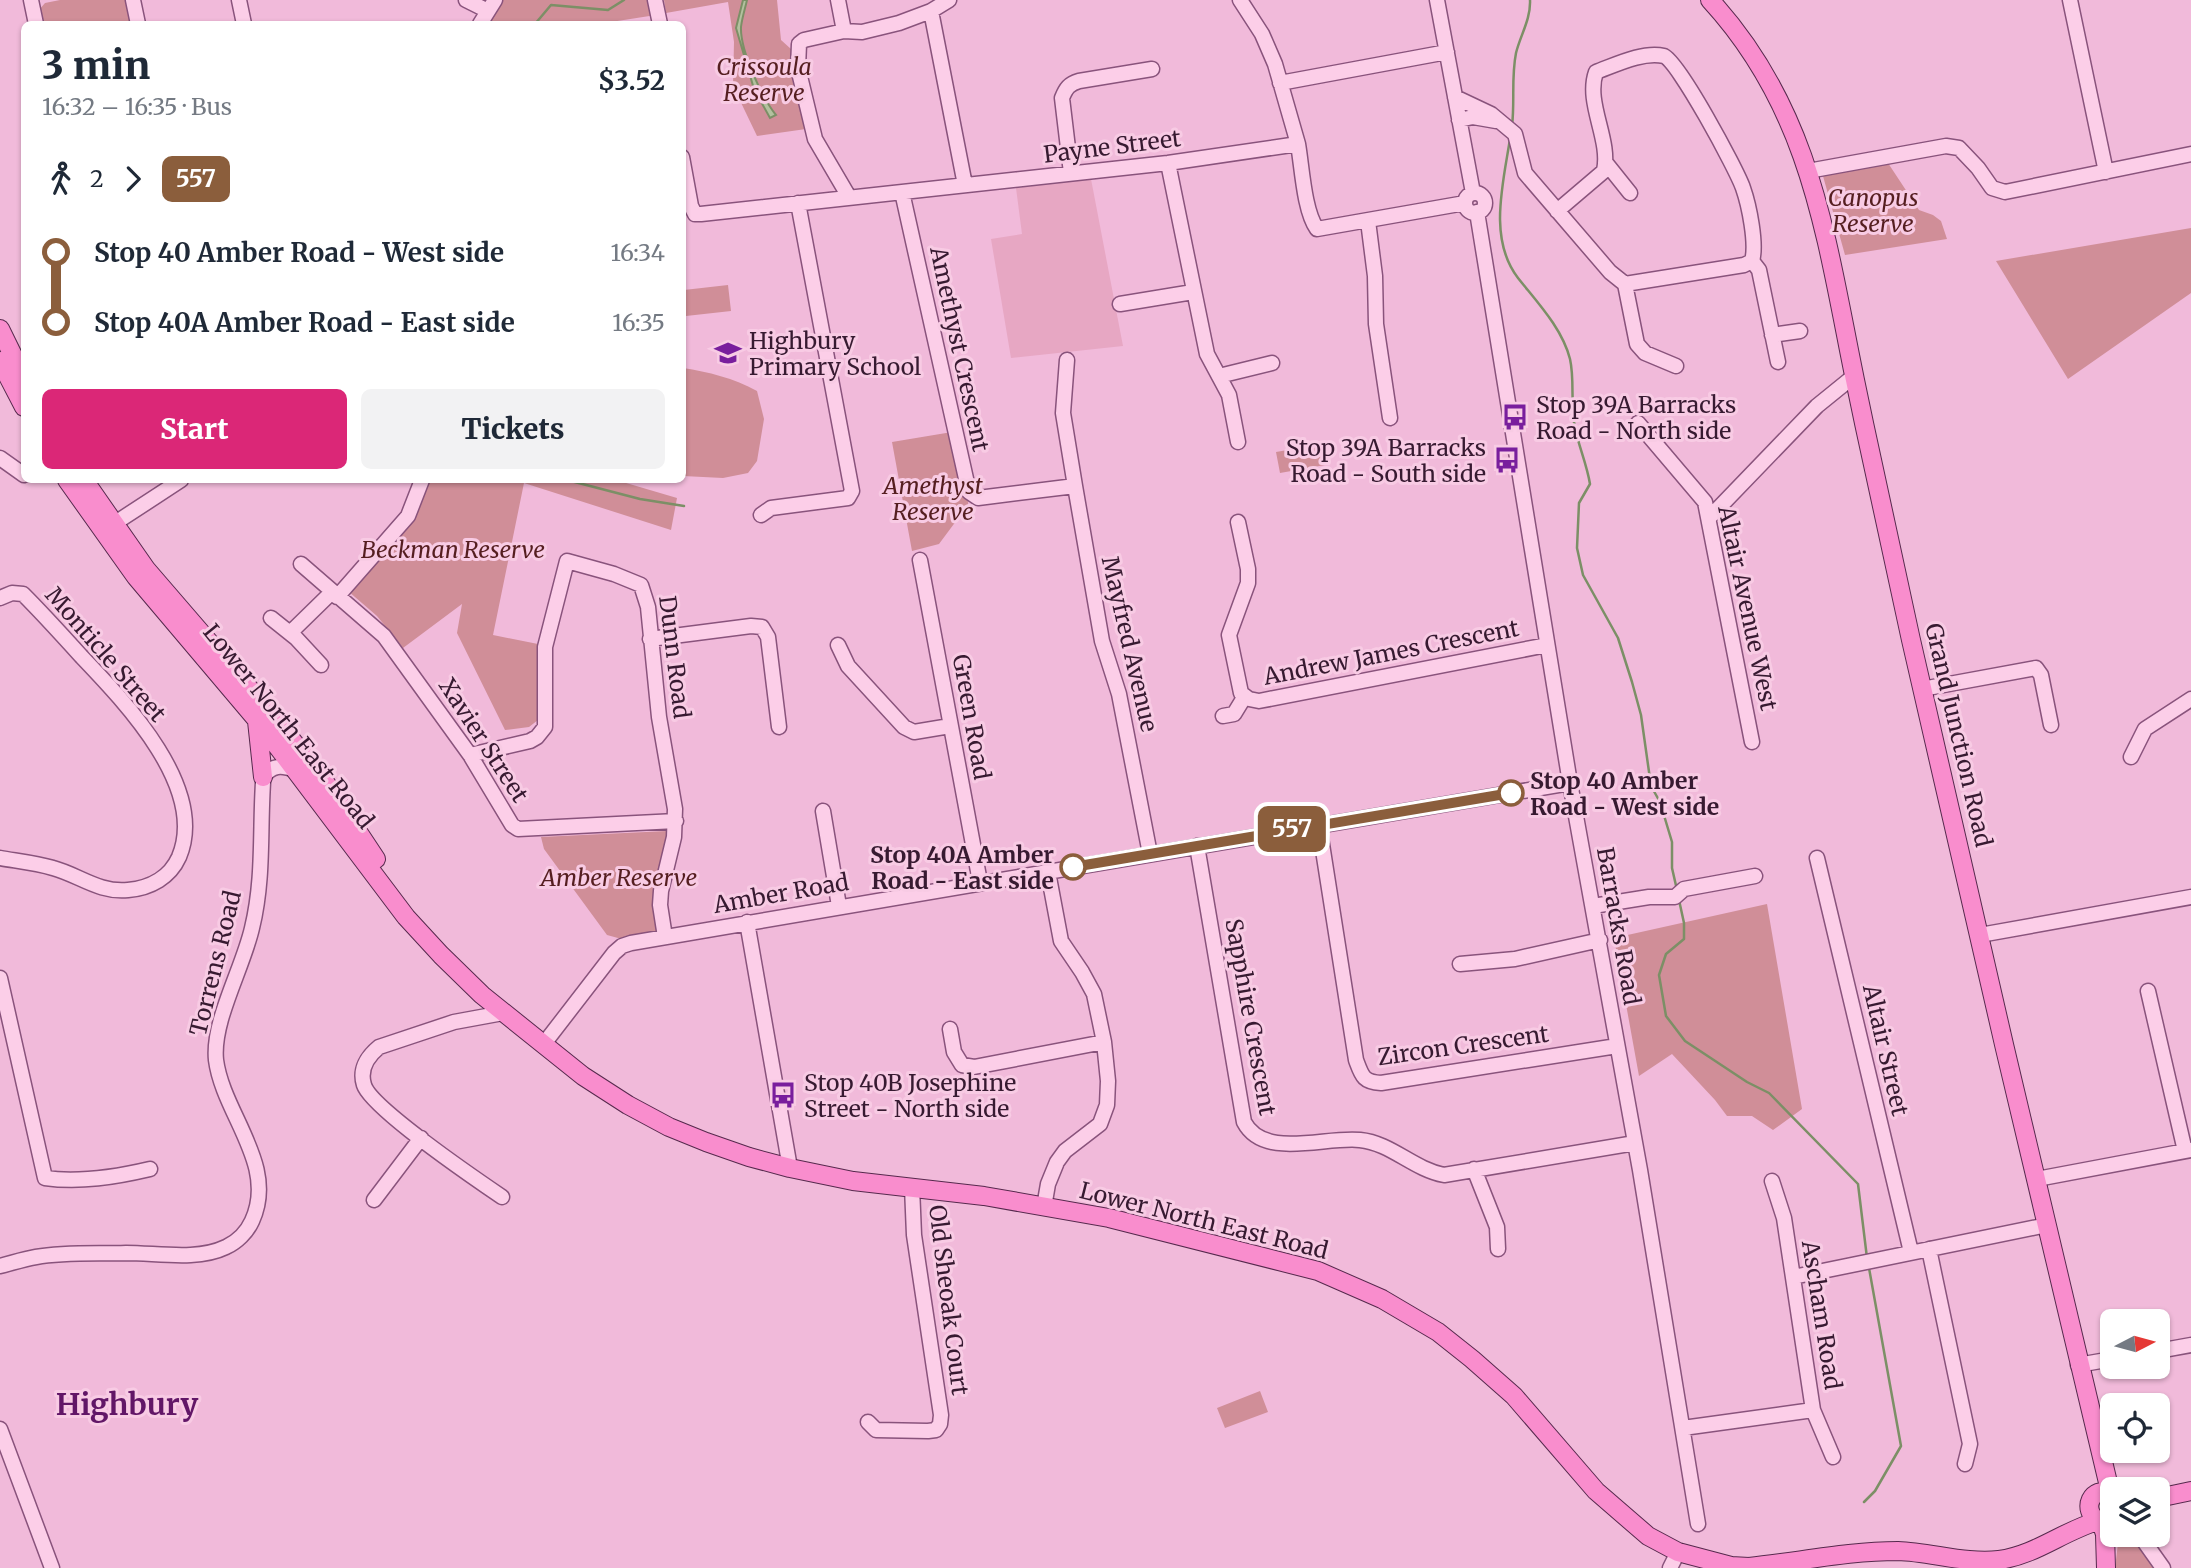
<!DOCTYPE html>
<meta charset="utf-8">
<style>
:root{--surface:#fff;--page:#f2f2f3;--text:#1f2937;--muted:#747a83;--accent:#db2777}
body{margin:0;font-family:Merriweather,serif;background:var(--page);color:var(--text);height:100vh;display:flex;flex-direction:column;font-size:26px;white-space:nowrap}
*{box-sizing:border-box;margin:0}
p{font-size:23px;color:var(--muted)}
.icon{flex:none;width:38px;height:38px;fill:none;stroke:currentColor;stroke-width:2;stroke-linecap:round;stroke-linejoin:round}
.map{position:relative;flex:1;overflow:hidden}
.side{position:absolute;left:21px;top:21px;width:665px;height:462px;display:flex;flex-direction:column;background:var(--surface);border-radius:10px;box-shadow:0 2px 5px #0004}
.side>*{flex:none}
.badge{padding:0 14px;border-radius:10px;font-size:24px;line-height:46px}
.needle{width:46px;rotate:84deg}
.buttons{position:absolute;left:2100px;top:1309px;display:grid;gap:14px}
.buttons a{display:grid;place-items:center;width:70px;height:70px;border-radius:10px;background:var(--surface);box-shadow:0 2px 5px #0004;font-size:35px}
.map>.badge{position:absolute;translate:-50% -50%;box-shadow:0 0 0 4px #fff}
.legs{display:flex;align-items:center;gap:10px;height:77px;padding:0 21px;font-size:23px}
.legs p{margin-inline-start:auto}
.overview{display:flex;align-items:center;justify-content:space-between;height:119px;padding:0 21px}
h1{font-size:38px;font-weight:800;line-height:52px}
.primary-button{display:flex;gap:14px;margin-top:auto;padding:14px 21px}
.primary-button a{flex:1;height:80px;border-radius:10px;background:var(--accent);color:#fff;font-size:28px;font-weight:800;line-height:80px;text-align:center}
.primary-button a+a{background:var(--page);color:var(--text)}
ul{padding:0 21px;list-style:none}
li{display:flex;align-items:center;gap:24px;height:70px;font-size:26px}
li i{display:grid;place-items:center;width:10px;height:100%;margin:0 9px;background:currentColor}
li i::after{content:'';width:18px;height:18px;margin:-9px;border:5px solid;border-radius:50%;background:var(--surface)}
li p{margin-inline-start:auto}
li:first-child i{background:linear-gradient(#0000 50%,currentColor 0)}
li:last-child i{background:linear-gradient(currentColor 50%,#0000 0)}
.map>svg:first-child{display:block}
</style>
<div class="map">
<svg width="2191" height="1568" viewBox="0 0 2191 1568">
<rect width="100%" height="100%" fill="#f1bada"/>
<path fill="#e7a7c3" d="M1091,179l32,167 -112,12 -20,-119 31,-5 -6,-46z"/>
<path fill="#d08e98" d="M60,0h66l5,24h-89l-3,-14 6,-7z
M502,0h152l2,15 -58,9h-111z
M664,0h113l4,40 10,9 8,54 7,26 -49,7 -24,-50 1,-44 -6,-40 -62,11z
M1888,163l31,47 14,5 8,6 6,18 -102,16 -22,-79z
M2191,228v65l-123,86 -72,-118z
M728,285l3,26 -45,5 -2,-26z
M683,368c25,4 51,10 74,23l7,28 -7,42 -9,12 -25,5 -40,-2z
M952,432l17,60 -1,13 -29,39 -27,7 -20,-109z
M1322,444l3,21 -45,8 -4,-21z
M426,480h190l61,18 -6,32 -147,-47 -31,152 45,9v76l-9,7 -24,3 -48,-97 5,-29 -59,44 -26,-32 -29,-25z
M667,831l-4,94 -8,13h-37l-11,-3 -63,-86 -3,-12z
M1767,904l35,205 -29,21 -21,-14h-25l-12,-16 -43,-46 -33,22 -25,-138z
M1260,1391l8,21 -43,16 -8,-20z
M2119,1535h15l24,33h-43z"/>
<path fill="#b3c19f" stroke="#7c8f66" stroke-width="2" d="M743,0h4c-2,9 -5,18 -6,27 -1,23 21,71 35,88l-6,3 -16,-29 -18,-61z"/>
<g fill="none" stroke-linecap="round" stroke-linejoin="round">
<path stroke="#7c8f66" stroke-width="2.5" d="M535,24l16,-19 57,5 16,-10
M1512,126c3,-24 -1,-48 4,-73 4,-17 15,-34 14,-53
M1510,139c-7,45 -22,100 8,139 19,24 44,50 52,81 5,22 0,46 5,69 4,19 12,37 15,56l-11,19 -2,45 6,27 35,63 14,44 9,33 10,71 9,16 12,40v26l5,22
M567,480l73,19 44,7
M1679,900l5,23v16l-18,15 -7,21 7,41 19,25 62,41 22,11 89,91 9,74
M1864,1502l11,-11 26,-45 -32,-178"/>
<g stroke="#89537c" stroke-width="17">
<path id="minor" d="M31,0l5,24
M133,0l5,24
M239,0l5,24
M466,0l22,11
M655,0l5,24
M838,0l6,31
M1240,0l22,34 13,30 23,80
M1437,0l36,193
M2070,0l36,172
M931,11l34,174
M480,24l15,-24
M1280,83l167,-31
M1455,97l36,17 24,20 10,39 85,99 15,12 119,-19 8,-4c5,-17 -3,-56 -9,-73 -6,-18 -66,-129 -79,-132 -21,-5 -49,9 -68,16 -11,31 15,67 8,99l-47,40
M1459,120l14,-3 23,4
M682,157l9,49 4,8h6l467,-51 130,-19c4,23 6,67 19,85l148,-26
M1168,163l39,191 22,41 9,47
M1606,163l24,30
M1808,171l138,-25 13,2 19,20 14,20 13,4 186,-38
M1071,173l-9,-75c4,-10 7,-14 17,-17l73,-12
M902,192l67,300 9,6 97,-12
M1465 203a10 10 0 1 1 20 0a10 10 0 1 1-20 0Z
M849,197l-34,-58 -17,-71 1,-24 5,-4 40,-9 18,1 37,-9 32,-12 18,-11
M1477,212l93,571 70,387 58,354
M1368,221l7,55 1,48 14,94
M1752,261l7,9 19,92
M1625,284l12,60 8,9 31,13
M1120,304l73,-12
M1772,335l28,-4
M1067,360l-4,53 12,73 27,155 17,53 31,160
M1219,376l53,-13
M1638,423l67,79 47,240
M0,458l24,17
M761,515l10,-7 77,-10 4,-7 -54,-288
M1709,518l108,-112 37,-30
M1238,522l10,47v14l-19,52 12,58 8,6 10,2 288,-56
M106,529l75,-49
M920,560l60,322
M301,564l83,72 86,119 42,70 6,4 158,-8
M337,597l71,-81 14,-36
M0,598l12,-5 11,1c20,20 39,41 58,62 44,46 127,132 98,201 -9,20 -28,31 -51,33 -29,3 -49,-15 -75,-22 -17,-5 -36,-7 -53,-10
M271,618l25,20 25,27
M290,633l42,-41
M650,639l101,-13 11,1 6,10 11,90
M838,645l10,21 56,61 10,5 36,-6
M1922,689l114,-21 5,7 10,50
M1223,716l11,-2 11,-18
M470,755l60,-14 7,-4 8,-10v-80l22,-86 47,13 27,11 7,22 11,110 16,92 -1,28 -13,54 -1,14 5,32
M2131,757l14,-28 46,-30
M263,777c9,-12 18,-12 32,-7
M823,811l16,95
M1319,825l37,235c6,16 7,22 25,23l236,-37
M1197,846l47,276c20,38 81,14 116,18 31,3 53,29 84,35l191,-32
M1817,858l94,394
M1593,906l56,-9h26l9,-8 71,-13
M747,922l43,246
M1980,935l211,-38
M1460,964l55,-5 85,-19
M0,978l45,200c35,5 71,-1 105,-9
M2148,991l37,160
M950,1029l4,23 8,13 12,2 130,-25
M543,1045l71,-92 8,-7 9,-3 939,-160
M1474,1169l23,58 1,22
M2037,1179l154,-29
M502,1197c-25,-17 -131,-89 -138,-112 -5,-16 4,-29 15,-38l75,-25 49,-9
M374,1200l47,-62
M1044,1207l4,-23 9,-22 8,-11 35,-27 7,-19 1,-24 -4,-39 -10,-48 -12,-22 -21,-31 -13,-69
M1929,1249l41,195 -5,20
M0,1266c12,-3 24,-7 36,-9 29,-5 61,-3 90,-4 32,0 71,8 100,-6 11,-5 21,-15 26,-26 26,-56 -29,-107 -36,-161 -4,-39 27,-92 36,-132 13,-53 7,-106 12,-159
M1793,1277l254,-52
M2158,1351l33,-6
M2078,1365l34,-6
M1813,1410l20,47
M868,1422l8,8 52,1 8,-1 4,-6 1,-9 -27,-180 -2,-48
M1683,1428l130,-18 -29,-192 -12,-37
M0,1429l52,139
M2141,1537l22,31
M1670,1568l8,-16"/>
</g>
<g stroke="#56294d" stroke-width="20">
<path id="major" d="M1710,0c102,111 116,239 145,380 18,87 37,174 56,260 64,284 131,568 199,851
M0,329l24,49
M0,361l24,46
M67,480l69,97 126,149 144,191 35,38 41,40 101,81 45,29 41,22 37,15 43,15 41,11 63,13 131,15 125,22 209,53 64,28 56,33 34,27 42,37 82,95 52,45 30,16 53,14 18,1c49,-5 99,-16 149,-16 33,1 68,13 101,9 37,-5 64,-29 99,-39
M84,480l62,89 126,146 53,67 51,77
M257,721l6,56
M2112,1493c-21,-7 -31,16 -14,28h14
M2158,1498l33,-7
M2101,1522l4,12 1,34"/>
</g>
<use href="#minor" stroke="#fccee8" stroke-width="14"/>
<use href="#major" stroke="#f98dcd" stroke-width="18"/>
</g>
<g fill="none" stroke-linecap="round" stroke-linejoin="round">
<g stroke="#fff" stroke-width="16">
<path id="line-1" d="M1073,867l438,-74"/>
</g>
<use href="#line-1" stroke="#8b5e3c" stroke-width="10"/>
</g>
<defs>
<g id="school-bare" transform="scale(2.1)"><path d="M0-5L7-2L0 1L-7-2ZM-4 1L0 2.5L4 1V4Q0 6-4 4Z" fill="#791e9d" stroke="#f8cbe4" stroke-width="2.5" paint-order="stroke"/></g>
<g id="bus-bare" transform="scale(2.1)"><path d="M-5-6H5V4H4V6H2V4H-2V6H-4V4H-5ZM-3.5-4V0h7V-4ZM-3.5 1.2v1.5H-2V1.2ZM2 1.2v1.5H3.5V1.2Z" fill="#791e9d" stroke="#f8cbe4" stroke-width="2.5" paint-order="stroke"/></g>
</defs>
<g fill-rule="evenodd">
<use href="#school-bare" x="728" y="353"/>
<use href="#bus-bare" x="1515" y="417"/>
<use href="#bus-bare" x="1507" y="460"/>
<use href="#bus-bare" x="783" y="1095"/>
</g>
<g fill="#fff" stroke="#8b5e3c" stroke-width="3.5">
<circle cx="1511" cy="793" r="12"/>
<circle cx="1073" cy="867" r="12"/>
</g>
<g text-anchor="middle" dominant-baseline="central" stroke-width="6" stroke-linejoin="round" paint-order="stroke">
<g font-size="23" font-style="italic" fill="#551e20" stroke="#f8cbe4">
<text x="764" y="66">Crissoula<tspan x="764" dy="26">Reserve</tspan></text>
<text x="1873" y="197">Canopus<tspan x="1873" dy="26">Reserve</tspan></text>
<text x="933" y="485">Amethyst<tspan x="933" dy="26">Reserve</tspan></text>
<text x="453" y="549">Beckman Reserve</text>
<text x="619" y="877">Amber Reserve</text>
</g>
<g font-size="23" fill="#371a31" stroke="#f8cbe4">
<text transform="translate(1112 146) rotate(-7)">Payne Street</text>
<text transform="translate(960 349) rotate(78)">Amethyst Crescent</text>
<text transform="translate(1748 608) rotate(78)">Altair Avenue West</text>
<text transform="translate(1130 644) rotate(77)">Mayfred Avenue</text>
<text transform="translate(1391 652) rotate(-11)">Andrew James Crescent</text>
<text transform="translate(106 654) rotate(49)">Monticle Street</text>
<text transform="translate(675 657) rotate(83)">Dunn Road</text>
<text transform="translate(972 717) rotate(80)">Green Road</text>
<text transform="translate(289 726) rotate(51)">Lower North East Road</text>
<text transform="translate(1959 735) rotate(77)">Grand Junction Road</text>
<text transform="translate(484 740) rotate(57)">Xavier Street</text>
<text transform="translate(781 893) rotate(-10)">Amber Road</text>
<text transform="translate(1619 926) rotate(80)">Barracks Road</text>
<text transform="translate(215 963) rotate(-76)">Torrens Road</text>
<text transform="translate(1251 1017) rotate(80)">Sapphire Crescent</text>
<text transform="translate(1463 1045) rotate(-8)">Zircon Crescent</text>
<text transform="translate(1886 1050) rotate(77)">Altair Street</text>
<text transform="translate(1204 1220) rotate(14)">Lower North East Road</text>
<text transform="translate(949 1300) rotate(83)">Old Sheoak Court</text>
<text transform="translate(1822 1315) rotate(81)">Ascham Road</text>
</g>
<g font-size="23" fill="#371a31" stroke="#f8cbe4" text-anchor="start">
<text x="749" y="340">Highbury<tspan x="749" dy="26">Primary School</tspan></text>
<text x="1536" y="404">Stop 39A Barracks<tspan x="1536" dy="26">Road - North side</tspan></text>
<text x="1486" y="447" text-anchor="end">Stop 39A Barracks<tspan x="1486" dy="26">Road - South side</tspan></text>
<text x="804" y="1082">Stop 40B Josephine<tspan x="804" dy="26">Street - North side</tspan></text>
</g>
<g font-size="23" font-weight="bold" fill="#371a31" stroke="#f8cbe4" text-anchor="start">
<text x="1530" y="780">Stop 40 Amber<tspan x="1530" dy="26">Road - West side</tspan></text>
<text x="1054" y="854" text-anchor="end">Stop 40A Amber<tspan x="1054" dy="26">Road - East side</tspan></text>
</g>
<g font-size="30" font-weight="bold" fill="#621667" stroke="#f8cbe4">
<text x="127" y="1404">Highbury</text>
</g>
</g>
</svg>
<div class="buttons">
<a><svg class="needle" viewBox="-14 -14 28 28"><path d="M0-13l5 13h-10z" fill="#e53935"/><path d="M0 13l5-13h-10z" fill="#747a83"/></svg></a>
<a><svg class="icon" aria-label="locate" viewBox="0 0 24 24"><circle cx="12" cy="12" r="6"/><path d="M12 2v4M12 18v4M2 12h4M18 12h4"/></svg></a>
<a><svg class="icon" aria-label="layers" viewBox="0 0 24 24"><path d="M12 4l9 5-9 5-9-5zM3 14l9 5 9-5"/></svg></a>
</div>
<b class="badge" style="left:1292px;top:829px;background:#8b5e3c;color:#fff">557</b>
<section class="side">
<div class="overview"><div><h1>3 min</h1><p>16:32 – 16:35 · Bus</p></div><b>$3.52</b></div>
<div class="legs"><svg class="icon" aria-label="walk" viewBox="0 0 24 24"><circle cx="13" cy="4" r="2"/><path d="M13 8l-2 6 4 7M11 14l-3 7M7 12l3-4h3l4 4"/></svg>2<svg class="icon" aria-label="forward" viewBox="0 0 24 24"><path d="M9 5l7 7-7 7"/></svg><b class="badge" style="background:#8b5e3c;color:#fff">557</b></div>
<ul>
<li><i style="color:#8b5e3c"></i><b>Stop 40 Amber Road - West side</b><p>16:34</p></li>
<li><i style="color:#8b5e3c"></i><b>Stop 40A Amber Road - East side</b><p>16:35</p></li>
</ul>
<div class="primary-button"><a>Start</a><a>Tickets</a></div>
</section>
</div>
